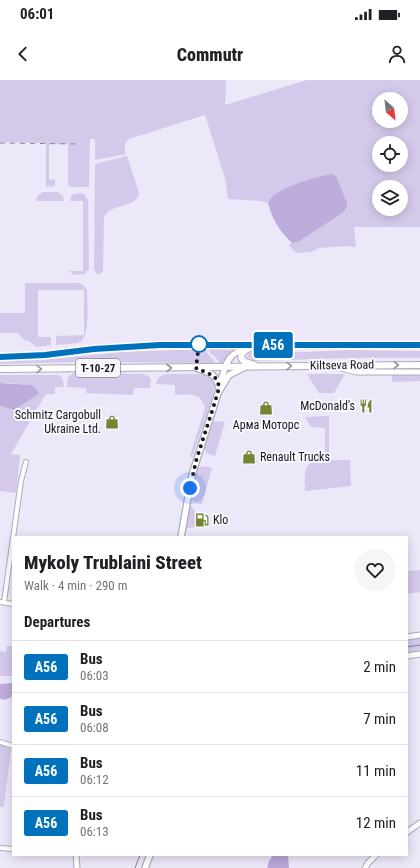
<!DOCTYPE html>
<meta charset="utf-8">
<style>
:root{--surface:#fff;--page:#f6f6f6;--text:#202124;--muted:#757577;--line:#e0e0e0}
body{margin:0;font-family:"Roboto Condensed",sans-serif;background:var(--page);color:var(--text);height:100vh;display:flex;flex-direction:column;font-size:15px;white-space:nowrap}
*{box-sizing:border-box;margin:0}
p{font-size:13px;color:var(--muted)}
.icon{flex:none;width:22px;height:22px;fill:none;stroke:currentColor;stroke-width:2;stroke-linecap:round;stroke-linejoin:round}
.map{position:relative;flex:1;overflow:hidden}
.details{position:absolute;left:12px;top:456px;width:396px;height:320px;display:flex;flex-direction:column;background:var(--surface);border-radius:0px;box-shadow:0 2px 10px #0003}
.details>*{flex:none}
.badge{padding:0 8px;border-radius:3px;font-size:14px;line-height:26px}
.needle{width:26px;rotate:152deg}
.controls{position:absolute;left:372px;top:12px;display:grid;gap:8px}
.controls a{display:grid;place-items:center;width:36px;height:36px;border-radius:50%;background:var(--surface);box-shadow:0 2px 10px #0003;font-size:20px}
.you{position:absolute;width:20px;height:20px;margin:-10px;border:3px solid #fff;border-radius:50%;background:#1a73e8;box-shadow:0 0 0 6px #1a73e833}
.map>.badge{position:absolute;translate:-50% -50%;box-shadow:0 0 0 2px #fff}
h2{padding:0 12px;font-size:15px;line-height:36px}
.round{display:grid;place-items:center;flex:none;width:42px;height:42px;border-radius:21px;background:var(--page)}
.headline{display:flex;align-items:center;justify-content:space-between;height:68px;padding:0 12px}
h1{font-size:19px;font-weight:800;line-height:30px}
ul{padding:0;list-style:none}
li{display:flex;align-items:center;gap:12px;height:52px;padding:0 12px;border-top:1px solid var(--line)}
li div{flex:1}
li b{display:block;font-size:15px}
li em{font-style:normal}
li .badge{min-width:44px;font-weight:700;text-align:center}
.status{display:flex;justify-content:space-between;align-items:center;height:28px;padding:0 20px;background:var(--surface);direction:ltr}
.status svg{height:11px;fill:currentColor}
header{display:flex;justify-content:space-between;align-items:center;height:52px;padding:0 12px;background:var(--surface);font-size:18px;font-weight:800}
.map>svg:first-child{display:block}
</style>
<div class="status"><b>06:01</b><svg viewBox="0 0 49 12"><path d="M0 12V9h3v3zM5 12V6h3v6zM10 12V3h3v9zM15 12V0h3v12zM26 1h20v11H26zM47 4h2v5h-2z"/></svg></div>
<header><svg class="icon" aria-label="back" viewBox="0 0 24 24"><path d="M15 5l-7 7 7 7"/></svg>Commutr<svg class="icon" aria-label="person" viewBox="0 0 24 24"><circle cx="12" cy="8" r="4"/><path d="M4 21q1-7 8-7t8 7"/></svg></header>
<div class="map">
<svg width="420" height="788" viewBox="0 0 420 788">
<rect width="100%" height="100%" fill="#ede7fa"/>
<path fill="#d5c9eb" fill-rule="evenodd" d="M0,0h226l-1,25 82,-25h113v147h-66l2,20 -9,-1 -28,2 -8,4 -15,1 -7,-8 3,-2 6,-1 46,-30 3,-4 -75,-12 -4,7 -8,-2 -32,-2 -3,-21 -20,-63 -76,24c-5,4 -5,9 -3,15l-31,6v-21h-5l-1,47 -2,1h-16l-3,-2v-41h-19v35l6,1v6l-8,1 -1,-1v-43l-46,-1zM379,19h22v22h-22zM379,63h22v22h-22zM379,107h22v22h-22z
M127,76l12,37c-3,16 -27,9 -35,24l-1,54 -3,3h-3l-3,-4 1,-106z
M43,112h15l5,4 1,5h-28l1,-5z
M81,113l3,1 4,6 1,69 -4,5 -11,1 -5,-4h14v-70h-13l1,-5 3,-2z
M25,203h54l4,2 4,5c0,12 4,49 -9,53 -7,1 -15,1 -22,2v-9l28,-1v-45h-46v47h13v8l-14,2 -10,-7 -2,1 -7,-8h-18v-20h25z
M235,268v2l-8,7 -2,6h-6c-1,-6 -9,-8 -11,-14z
M206,269l1,4 9,10 -139,-1 -77,2v-2l43,-2 79,-8z
M347,270l73,1v7h-73l-94,3 -6,-4 1,-4 2,-1h57z
M74,293l69,1 5,2 3,3 -1,9h-16l-1,7 -47,-2v-5l-19,-1 1,-10z
M165,294h41c12,5 8,16 6,25l-20,58 -2,-1 15,-48c-6,-17 -14,-13 -30,-13v-10l-19,-1 2,-6z
M307,294h38l-11,19h-15z
M0,295h58c6,2 5,7 6,12h-9v7h-9l-35,60 9,1 -4,38 -16,-2v-85l14,4 25,-16c-6,-13 -26,-10 -39,-11z
M392,295h28v6l-28,1z
M329,336v44h21l1,26 -46,5c0,-9 -3,-25 8,-29 4,-1 8,-1 12,-2v-32l-14,-1 -6,-10z
M216,341l9,1 -10,34 -9,-3 -2,-7 8,-24z
M202,386l10,2 -10,36h-4l-6,-4 -1,-5 5,-25z
M188,424c7,5 13,14 6,23l-9,2z
M420,490v22l-13,2v-23z
M420,557v15l-13,1v-14z
M7,566h6v30h-13v-25l6,1z
M0,665l11,4 -7,58h-4z"/>
<path fill="#bdacdc" d="M332,94l4,2 11,27v4l-3,5 -46,30 -6,1c-12,-11 -20,-24 -24,-40 1,-2 3,-6 5,-7 14,-11 42,-19 59,-22z
M0,303l31,2 5,4 3,5 -25,16 -14,-4z
M13,603v12l-8,5 -5,-1v-15z"/>
<path fill="#b9a8d8" d="M273,775h15l1,13h-22l2,-7z"/>
<g fill="none" stroke-linecap="round" stroke-linejoin="round">
<path stroke="#b9a8d8" stroke-width="1" d="M0,615l13,3"/>
<g stroke="#b0aabc" stroke-width="6">
<path id="minor" d="M0,522l13,2
M4,522l17,-121 5,-19
M0,662l13,4
M0,768l13,1"/>
</g>
<g stroke="#b0aabc" stroke-width="7">
<path id="tertiary" d="M338,287l18,5h64
M407,557l13,-2
M407,576l13,-2
M407,752l13,-9
M76,775l1,13
M365,788l3,-5 8,-8"/>
</g>
<g stroke="#b0aabc" stroke-width="8">
<path id="secondary" d="M196,288c12,4 20,5 23,20
M220,303c7,-19 5,-28 27,-35
M181,457l11,-62 26,-82 11,-18 16,-8
M145,788l5,-13"/>
</g>
<g stroke="#b0aabc" stroke-width="8">
<path id="trunk" d="M253,267c-6,1 -17,8 -9,14 3,2 8,3 11,4
M0,277l36,-1 59,-7 65,-4h260
M0,289l420,-4"/>
</g>
<use href="#minor" stroke="#fff" stroke-width="4"/>
<use href="#tertiary" stroke="#fff" stroke-width="5"/>
<use href="#secondary" stroke="#fff" stroke-width="5.5"/>
<use href="#trunk" stroke="#fff" stroke-width="6"/>
<path stroke="#878390" stroke-width="1" d="M407,567l13,-2
M135,788l5,-13"/>
<path stroke="#878390" stroke-width="1" stroke-dasharray="5 5" stroke-linecap="butt" d="M0,63l78,1"/>
</g>
<defs><path id="oneway-chevron" d="M-2-3.5L2.5 0L-2 3.5" fill="none" stroke-width="1.6" stroke-linecap="round" stroke-linejoin="round"/></defs>
<g stroke="#989799">
<use href="#oneway-chevron" transform="translate(396 285)"/>
<use href="#oneway-chevron" transform="translate(289 286) rotate(-1)"/>
<use href="#oneway-chevron" transform="translate(169 288)"/>
<use href="#oneway-chevron" transform="translate(39 289) rotate(-1)"/>
</g>
<g fill="none" stroke-linecap="round" stroke-linejoin="round">
<g stroke="#fff" stroke-width="9">
<path id="line" d="M0,277l45,-2 49,-6 66,-4h260"/>
</g>
<use href="#line" stroke="#0072bc" stroke-width="6"/>
<path stroke="#19171d" stroke-width="4" stroke-dasharray="0 7.2" d="M190,408l6,-27 18,-56 5,-17 -1,-6 -4,-6 -18,-8 3,-24"/>
</g>
<defs>
<g id="restaurant-bare" transform="scale(1.08)"><path d="M-5-6h1v4h1v-4h1v4h1v-4h1v5L-1.5 .5V6h-2V.5L-5-1ZM5-6V6H3V1.5H1.5Q1.5-4 5-6Z" fill="#738535" stroke="#f9f7fe" stroke-width="2.5" paint-order="stroke"/></g>
<g id="shop-bare" transform="scale(1.08)"><path d="M-5-2.5h2.3a2.7 3.5 0 0 1 5.4 0H5L5.5 6h-11ZM-1.5-2.5h3a1.5 2.3 0 0 0-3 0Z" fill="#738535" stroke="#f9f7fe" stroke-width="2.5" paint-order="stroke"/></g>
<g id="fuel-bare" transform="scale(1.08)"><path d="M-5.5-6h7V0h2V4h1.3V-2.5L3-4.5l.8-.8L6-3V5H2.5V1h-1V6h-7ZM-4.2-4.7v3.2H.2V-4.7Z" fill="#738535" stroke="#f9f7fe" stroke-width="2.5" paint-order="stroke"/></g>
</defs>
<g fill-rule="evenodd">
<use href="#restaurant-bare" x="366" y="326"/>
<use href="#shop-bare" x="266" y="328"/>
<use href="#shop-bare" x="112" y="342"/>
<use href="#shop-bare" x="249" y="377"/>
<use href="#fuel-bare" x="202" y="440"/>
</g>
<circle fill="#fff" stroke="#0072bc" stroke-width="2" cx="199" cy="264" r="8"/>
<g text-anchor="middle" dominant-baseline="central" stroke-width="4" stroke-linejoin="round" paint-order="stroke">
<rect fill="#f9f7fe" stroke="#5c5a60" stroke-width="1" x="76" y="279" width="44" height="18" rx="3"/>
<g font-size="11" font-weight="bold" fill="#19171d">
<text x="98" y="288">Т-10-27</text>
</g>
<g font-size="12" fill="#19171d" stroke="#f9f7fe">
<text transform="translate(342 285) rotate(-1)">Kiltseva Road</text>
</g>
<g font-size="12" fill="#19171d" stroke="#f9f7fe" text-anchor="end">
<text x="355" y="326">McDonald's</text>
<text x="101" y="335">Schmitz Cargobull<tspan x="101" dy="14">Ukraine Ltd.</tspan></text>
<text x="266" y="345" text-anchor="middle">Арма Моторс</text>
<text x="260" y="377" text-anchor="start">Renault Trucks</text>
<text x="213" y="440" text-anchor="start">Klo</text>
</g>
</g>
</svg>
<div class="controls">
<a><svg class="needle" viewBox="-14 -14 28 28"><path d="M0-13l5 13h-10z" fill="#e53935"/><path d="M0 13l5-13h-10z" fill="#757577"/></svg></a>
<a><svg class="icon" aria-label="locate" viewBox="0 0 24 24"><circle cx="12" cy="12" r="6"/><path d="M12 2v4M12 18v4M2 12h4M18 12h4"/></svg></a>
<a><svg class="icon" aria-label="layers" viewBox="0 0 24 24"><path d="M12 4l9 5-9 5-9-5zM3 14l9 5 9-5"/></svg></a>
</div>
<div class="you" style="left:190px;top:408px"></div>
<b class="badge" style="left:273px;top:265px;background:#0072bc;color:#fff">A56</b>
<section class="details">
<div class="headline"><div><h1>Mykoly Trublaini Street</h1><p>Walk · 4 min · 290 m</p></div><a class="round"><svg class="icon" aria-label="heart" viewBox="0 0 24 24"><path d="M12 20l-8-8c-3-5 5-10 8-4 3-6 11-1 8 4z"/></svg></a></div>
<h2>Departures</h2>
<ul>
<li><span class="badge" style="background:#0072bc;color:#fff">A56</span><div><b>Bus</b><p>06:03</p></div><em>2 min</em></li>
<li><span class="badge" style="background:#0072bc;color:#fff">A56</span><div><b>Bus</b><p>06:08</p></div><em>7 min</em></li>
<li><span class="badge" style="background:#0072bc;color:#fff">A56</span><div><b>Bus</b><p>06:12</p></div><em>11 min</em></li>
<li><span class="badge" style="background:#0072bc;color:#fff">A56</span><div><b>Bus</b><p>06:13</p></div><em>12 min</em></li>
</ul>
</section>
</div>
